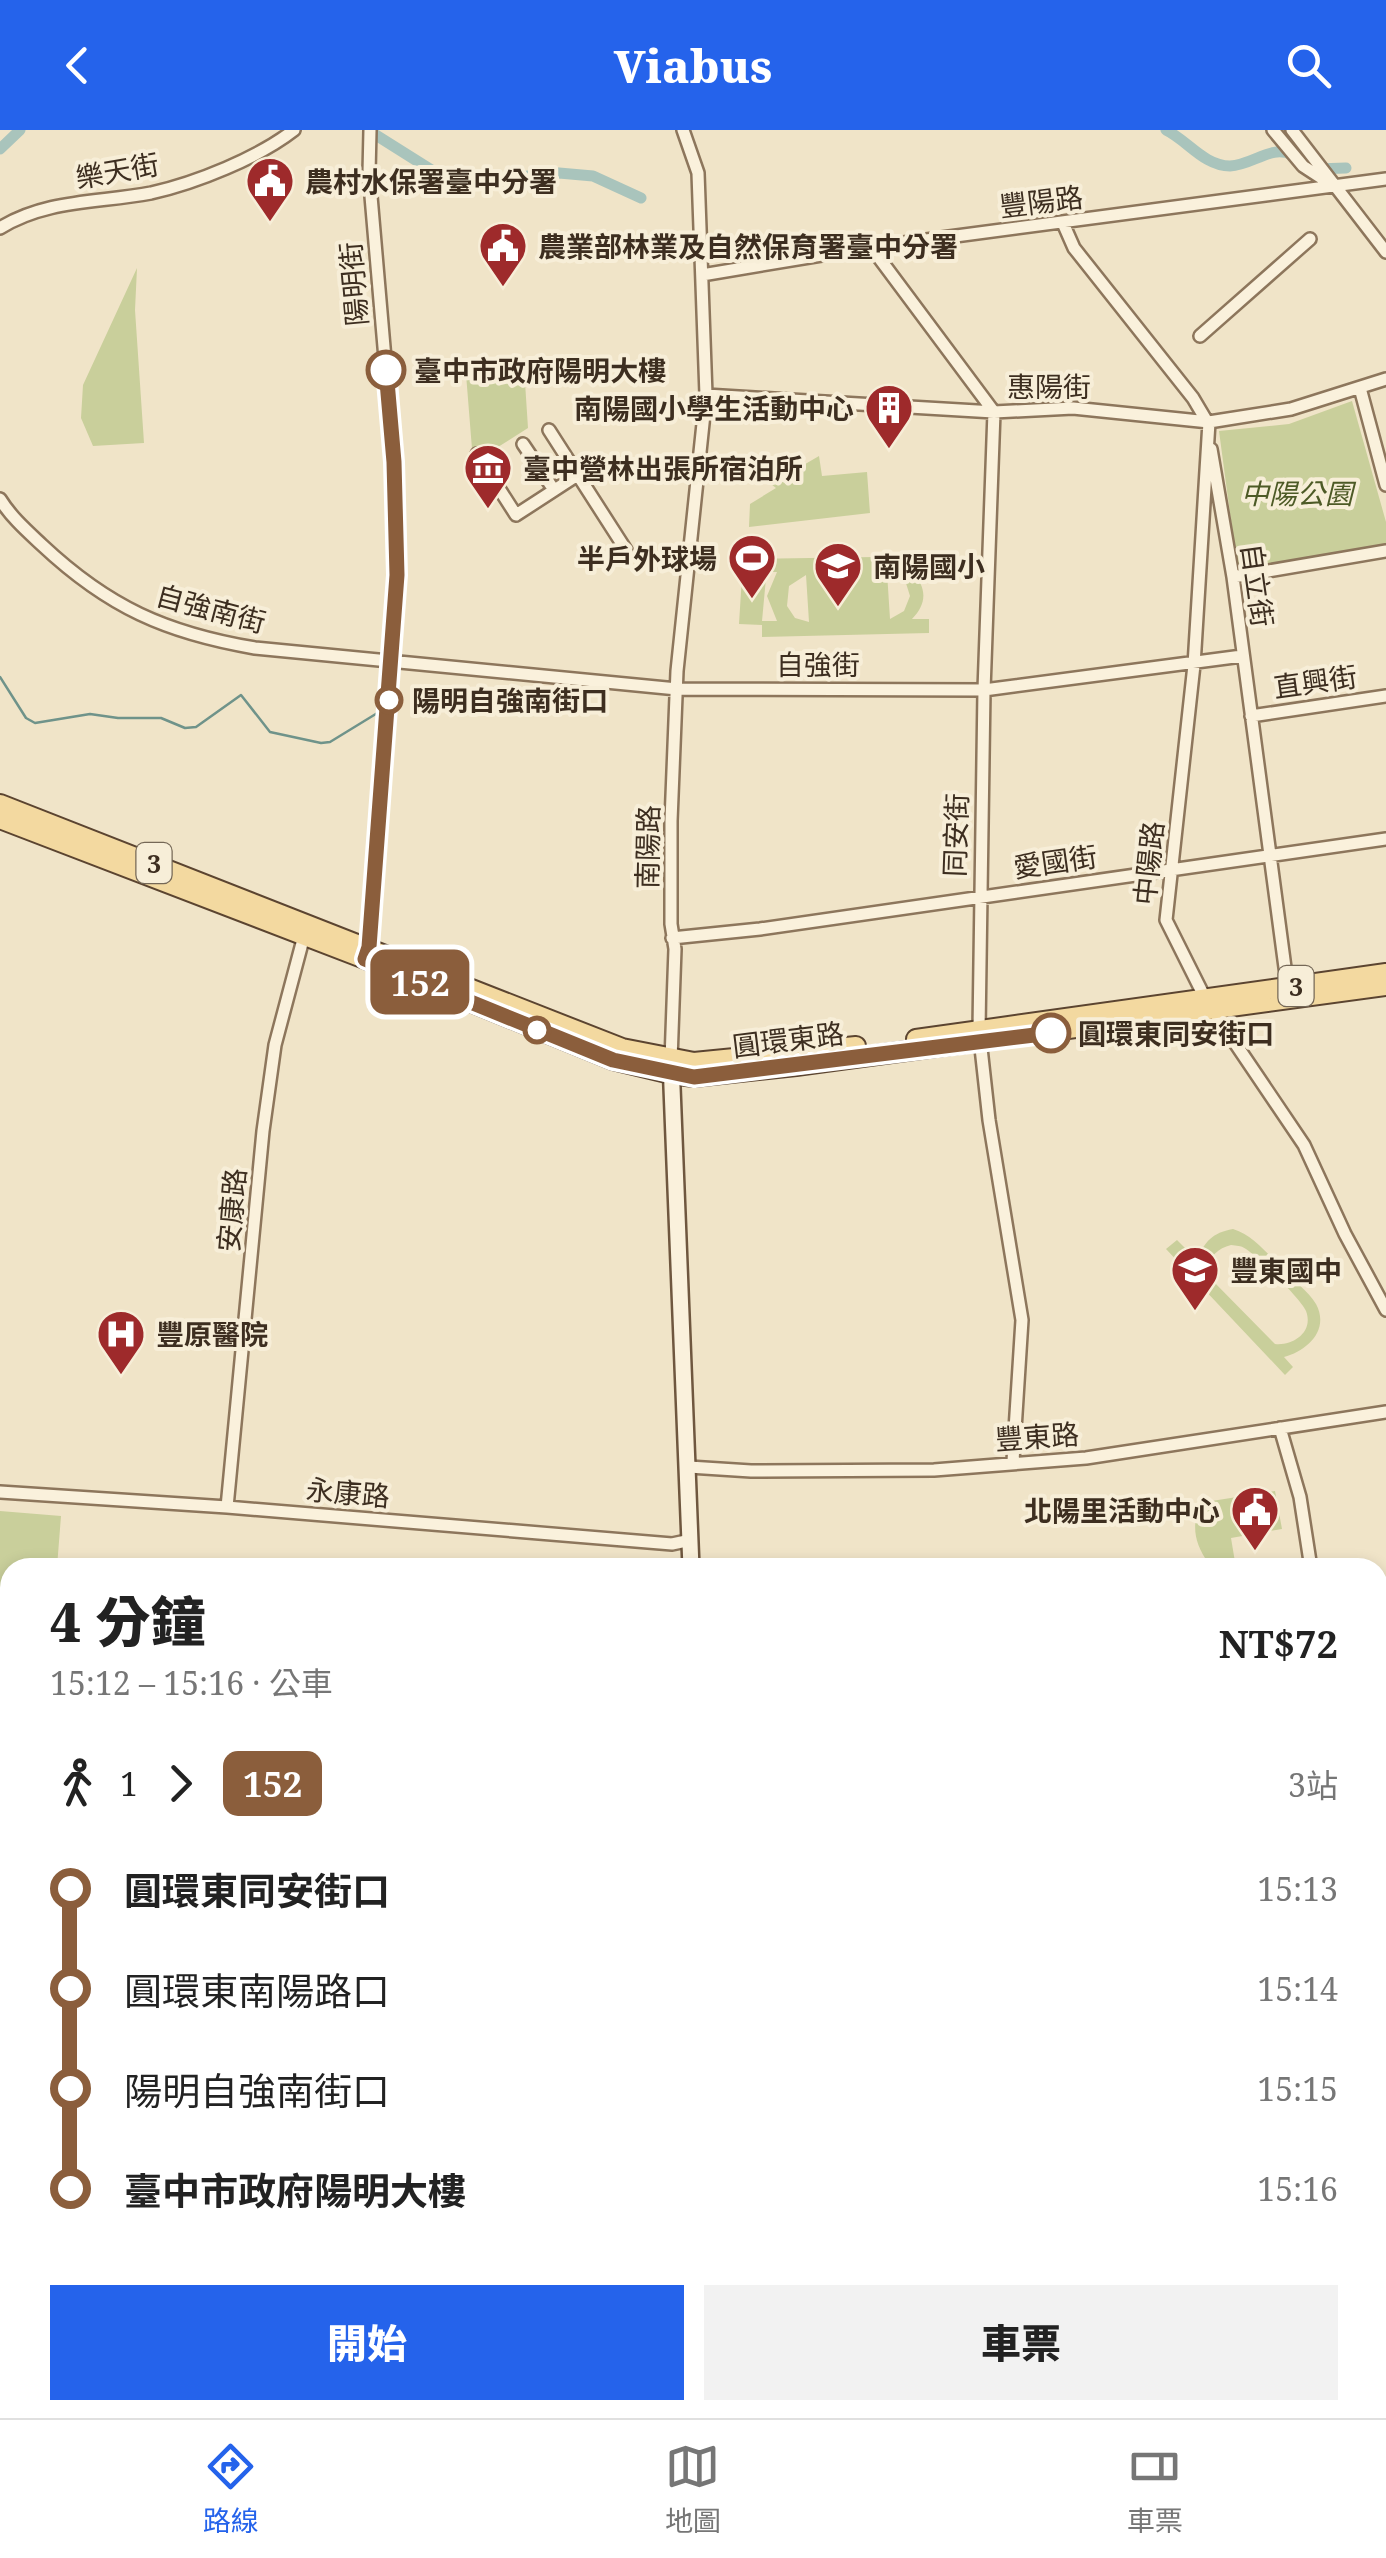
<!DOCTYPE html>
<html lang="zh-TW">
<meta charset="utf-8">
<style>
:root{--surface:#fff;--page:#f2f2f2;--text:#222;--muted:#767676;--line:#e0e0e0;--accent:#2563eb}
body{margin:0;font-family:"Noto Serif","Noto Sans TC",serif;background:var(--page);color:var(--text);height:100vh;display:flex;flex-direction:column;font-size:38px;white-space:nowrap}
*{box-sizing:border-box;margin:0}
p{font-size:32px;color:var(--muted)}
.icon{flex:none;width:55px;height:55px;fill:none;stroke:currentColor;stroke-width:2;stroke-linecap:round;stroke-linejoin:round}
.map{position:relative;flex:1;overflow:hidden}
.side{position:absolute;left:0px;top:1428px;width:1388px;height:862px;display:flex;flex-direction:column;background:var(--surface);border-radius:30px 30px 0 0;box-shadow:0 5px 15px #0003}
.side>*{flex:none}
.badge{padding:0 20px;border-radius:15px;font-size:35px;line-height:65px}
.map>.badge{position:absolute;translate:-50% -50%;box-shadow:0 0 0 5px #fff}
.legs{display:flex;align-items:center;gap:15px;height:110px;padding:0 50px;font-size:32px}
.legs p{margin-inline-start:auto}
.head{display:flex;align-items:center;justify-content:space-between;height:170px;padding:0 50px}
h1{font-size:55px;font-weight:800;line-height:75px}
.cta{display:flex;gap:20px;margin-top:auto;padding:20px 50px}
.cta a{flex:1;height:115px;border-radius:0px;background:var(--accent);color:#fff;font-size:40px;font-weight:800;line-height:115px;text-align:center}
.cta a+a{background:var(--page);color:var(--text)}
ul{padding:0 50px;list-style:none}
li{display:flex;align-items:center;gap:35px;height:100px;font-size:38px}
li i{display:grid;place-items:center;width:15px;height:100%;margin:0 12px;background:currentColor}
li i::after{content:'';width:25px;height:25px;margin:-12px;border:8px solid;border-radius:50%;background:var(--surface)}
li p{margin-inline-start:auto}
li:first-child i{background:linear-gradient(#0000 50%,currentColor 0)}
li:last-child i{background:linear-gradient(currentColor 50%,#0000 0)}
header{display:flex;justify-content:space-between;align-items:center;height:130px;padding:0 50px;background:var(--accent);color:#fff;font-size:45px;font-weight:800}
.tab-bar{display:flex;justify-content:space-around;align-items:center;height:140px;border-top:2px solid var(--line);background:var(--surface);font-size:28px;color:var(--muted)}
.tab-bar a{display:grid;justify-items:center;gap:5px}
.tab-bar .active{color:var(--accent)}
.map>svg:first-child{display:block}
</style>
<header><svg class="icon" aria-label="back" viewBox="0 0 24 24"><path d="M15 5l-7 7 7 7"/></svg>Viabus<svg class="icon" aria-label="search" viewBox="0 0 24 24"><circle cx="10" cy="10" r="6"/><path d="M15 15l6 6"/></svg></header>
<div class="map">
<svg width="1386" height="2288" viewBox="0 0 1386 2288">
<rect width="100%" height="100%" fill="#f0e4c8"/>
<path fill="#c9cf9b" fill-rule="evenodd" d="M137,138l-2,42 9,133 -51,3 -12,-28 2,-33z
M524,237l4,61 -30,19 -26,2 -6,-75z
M1352,271l34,121v27l-148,24 -19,-142 70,-7z
M819,326l3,20 45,-4 3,41 -121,14 1,-23 26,-16 -5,-4z
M939,426v16l-26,1c14,15 14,31 -1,46h17v14l-167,4v-12l-23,-1 3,-48 24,2 -4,43h15l-10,-25 10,-24h-30l1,-13zM887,442l18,8 5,16 -6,15 -14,8zM806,445l3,47 -14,-4 -8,-12 2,-20z
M1233,1099c21,7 34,24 49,40 11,11 26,22 34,35 14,26 -9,47 -32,53l9,10 -8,8 -119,-126 11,-9 20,20c8,-19 15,-27 36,-31zM1231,1115c6,1 9,0 15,4 12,8 55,50 60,62 8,21 -13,35 -31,33l-63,-64c-9,-17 2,-31 19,-35z
M1275,1361l7,38 -51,9 4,24 -26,2c-15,-21 -17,-36 -10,-61z
M0,1381l61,5 -4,51 -47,1v47l-10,-1z"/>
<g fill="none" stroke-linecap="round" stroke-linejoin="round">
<path stroke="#6f938a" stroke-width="2.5" d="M0,547l26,41 9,5 55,-9 28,4h43l24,10 11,-1 45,-32 29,37 51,11 9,-1 49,-30
M0,2058l10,7
M1221,2280l3,8"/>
<path stroke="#a9c4bc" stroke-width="11" d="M368,0l65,41 33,11 93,-9 34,3 48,22
M1166,0c21,10 38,36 64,36 23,-1 42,-22 62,-11
M0,19l20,-19
M1316,39l30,-1"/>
<path stroke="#a9c4bc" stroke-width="18" d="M0,1912h10
M1378,1929l8,12"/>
<g stroke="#8d765c" stroke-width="16">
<path id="street" d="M1273,0l30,36 26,17
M1292,0l94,122
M1063,93l11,25 119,150 16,27
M0,98c47,-29 99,-25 151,-35 45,-10 107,-35 143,-63
M871,117l123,165 -10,278 -5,340 10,90 33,200 -9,141
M702,145l156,-26 528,-70
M1200,206l110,-97
M1360,258l26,97
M706,265l288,17 79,-4 136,14 82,-13 95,-30
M1209,292l-15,243 -28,255 40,80 98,145 41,89 41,76
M549,300l77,120
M523,314l31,46
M1211,319l22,128 55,413
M477,324l39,61 60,-39
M0,369c11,18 27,32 42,46 66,62 124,88 213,103l422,41 307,1 258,-34
M1233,447l153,-26
M1251,586l135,-20
M672,808l88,-9 626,-90
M369,817l28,-372 -3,-112 -25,-290 1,-43
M671,930l4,-111 -4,-25v-103l6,-150 29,-276 -8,-222 -15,-43
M1280,1298l20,69 11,71
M689,1337l62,4 183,-1 152,-12 300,-46
M0,1362l227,15 445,37 19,-4
M227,1377l36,-376 12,-86 30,-113
M0,1495l5,2 -5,73
M1378,1860l8,15
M0,1938l10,-1
M1378,2266l8,-4
M1030,2280l5,8
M1295,2280l8,8
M470,2288l13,-8
M861,2288l9,-8
M1333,2288l16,-8"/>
</g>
<g stroke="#6f573f" stroke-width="20">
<path id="secondary" d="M671,932l20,506
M1378,1772l8,11
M1378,1811l8,13
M0,1830l10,-1
M0,1856l10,-1
M688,2280v8"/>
</g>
<g stroke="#5b4430" stroke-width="22">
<path id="primary" d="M0,674l622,244 72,14 162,-16
M0,689l365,140 248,101 58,14 23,3 102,-11 590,-80
M916,909l470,-66"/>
</g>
<use href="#street" stroke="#faf1dc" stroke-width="11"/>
<use href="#secondary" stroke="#faf1dc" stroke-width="15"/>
<use href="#primary" stroke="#f3d9a0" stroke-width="18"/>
</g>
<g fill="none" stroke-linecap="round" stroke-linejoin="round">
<g stroke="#fff" stroke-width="22">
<path id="line-1" d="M386,240l8,92 3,113 -28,372 -4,12 248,101 81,17 357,-44"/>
</g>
<use href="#line-1" stroke="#8b5e3c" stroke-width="15"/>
</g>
<defs>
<g id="civic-pin" transform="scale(2.5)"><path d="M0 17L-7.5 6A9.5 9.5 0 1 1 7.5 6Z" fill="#9e2a2b" stroke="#f7eed8"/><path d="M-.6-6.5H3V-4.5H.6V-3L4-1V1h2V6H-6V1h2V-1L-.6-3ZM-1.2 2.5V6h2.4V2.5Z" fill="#fff"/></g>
<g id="building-pin" transform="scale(2.5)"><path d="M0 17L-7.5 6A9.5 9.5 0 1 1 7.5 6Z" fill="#9e2a2b" stroke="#f7eed8"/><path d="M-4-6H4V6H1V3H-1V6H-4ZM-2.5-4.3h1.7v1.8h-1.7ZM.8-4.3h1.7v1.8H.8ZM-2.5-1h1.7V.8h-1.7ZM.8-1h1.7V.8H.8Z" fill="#fff"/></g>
<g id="museum-pin" transform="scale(2.5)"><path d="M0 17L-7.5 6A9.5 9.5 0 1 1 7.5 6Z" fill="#9e2a2b" stroke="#f7eed8"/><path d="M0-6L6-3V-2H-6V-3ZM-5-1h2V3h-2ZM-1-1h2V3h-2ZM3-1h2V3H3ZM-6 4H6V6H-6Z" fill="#fff"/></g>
<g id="stadium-pin" transform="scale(2.5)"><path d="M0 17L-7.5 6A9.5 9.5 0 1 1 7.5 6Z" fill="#9e2a2b" stroke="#f7eed8"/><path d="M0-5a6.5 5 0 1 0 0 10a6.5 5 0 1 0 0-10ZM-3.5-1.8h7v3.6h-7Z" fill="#fff"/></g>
<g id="school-pin" transform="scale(2.5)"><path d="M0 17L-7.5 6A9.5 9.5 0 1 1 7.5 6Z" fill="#9e2a2b" stroke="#f7eed8"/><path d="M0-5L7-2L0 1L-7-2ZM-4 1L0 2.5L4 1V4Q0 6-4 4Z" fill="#fff"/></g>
<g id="hospital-pin" transform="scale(2.5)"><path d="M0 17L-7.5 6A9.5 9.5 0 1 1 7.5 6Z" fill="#9e2a2b" stroke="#f7eed8"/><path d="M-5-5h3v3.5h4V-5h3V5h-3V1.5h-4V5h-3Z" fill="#fff"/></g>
</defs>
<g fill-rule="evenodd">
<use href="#civic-pin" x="270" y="51"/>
<use href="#civic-pin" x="503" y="116"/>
<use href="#building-pin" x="889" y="278"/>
<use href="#museum-pin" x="488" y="338"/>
<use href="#stadium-pin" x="752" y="428"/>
<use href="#school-pin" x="838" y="436"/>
<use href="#school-pin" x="1195" y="1140"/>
<use href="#hospital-pin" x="121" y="1204"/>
<use href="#civic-pin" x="1255" y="1380"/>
</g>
<g fill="#fff" stroke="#8b5e3c" stroke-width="5">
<circle cx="386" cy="240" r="18"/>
<circle cx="389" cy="570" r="12"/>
<circle cx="537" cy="900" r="12"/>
<circle cx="1051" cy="903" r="18"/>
</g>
<g text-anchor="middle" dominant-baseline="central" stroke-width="8" stroke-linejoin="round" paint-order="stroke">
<g fill="#f7eed8" stroke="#756857" stroke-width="2.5">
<rect x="136.5" y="713" width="35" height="40" rx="8"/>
<rect x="1278.5" y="836" width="35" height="40" rx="8"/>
</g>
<g font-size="25" font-weight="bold" fill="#3d2e20">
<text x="154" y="733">3</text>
<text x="1296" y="856">3</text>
</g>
<g font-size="28" fill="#3d2e20" stroke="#f7eed8">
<text transform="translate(117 40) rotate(-10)">樂天街</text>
<text transform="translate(1041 71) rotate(-7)">豐陽路</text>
<text transform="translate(353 154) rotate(-95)">陽明街</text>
<text x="1049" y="256">惠陽街</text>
<text transform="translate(1258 455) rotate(82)">自立街</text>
<text transform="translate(211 478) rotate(15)">自強南街</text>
<text x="818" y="534">自強街</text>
<text transform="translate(1315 551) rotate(-8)">直興街</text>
<text transform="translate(955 705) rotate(-88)">同安街</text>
<text transform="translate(647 717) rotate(-89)">南陽路</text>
<text transform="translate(1055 731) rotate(-8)">愛國街</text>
<text transform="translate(1148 733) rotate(-84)">中陽路</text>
<text transform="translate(788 909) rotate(-7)">圓環東路</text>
<text transform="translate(231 1080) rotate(-85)">安康路</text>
<text transform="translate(1037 1306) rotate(-4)">豐東路</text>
<text transform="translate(348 1362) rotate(5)">永康路</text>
</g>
<g font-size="28" font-weight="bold" fill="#3d2e20" stroke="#f7eed8" text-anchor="start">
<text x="305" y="51">農村水保署臺中分署</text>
<text x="538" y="116">農業部林業及自然保育署臺中分署</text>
<text x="854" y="278" text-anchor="end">南陽國小學生活動中心</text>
<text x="523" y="338">臺中營林出張所宿泊所</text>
<text x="717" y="428" text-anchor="end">半戶外球場</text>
<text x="873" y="436">南陽國小</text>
<text x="1230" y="1140">豐東國中</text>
<text x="156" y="1204">豐原醫院</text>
<text x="1220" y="1380" text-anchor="end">北陽里活動中心</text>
</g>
<g font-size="28" font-weight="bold" fill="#3d2e20" stroke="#f7eed8" text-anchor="start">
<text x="414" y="240">臺中市政府陽明大樓</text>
<text x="412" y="570">陽明自強南街口</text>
<text x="1078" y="903">圓環東同安街口</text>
</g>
<g font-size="28" font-style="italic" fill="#4d5a26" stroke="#f7eed8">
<text x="1297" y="363">中陽公園</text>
</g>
</g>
</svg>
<b class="badge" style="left:420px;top:852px;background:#8b5e3c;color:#fff">152</b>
<section class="side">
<div class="head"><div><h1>4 分鐘</h1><p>15:12 – 15:16 · 公車</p></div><b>NT$72</b></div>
<div class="legs"><svg class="icon" aria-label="walk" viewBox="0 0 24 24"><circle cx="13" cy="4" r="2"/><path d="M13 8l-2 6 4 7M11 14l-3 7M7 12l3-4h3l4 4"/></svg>1<svg class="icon" aria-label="forward" viewBox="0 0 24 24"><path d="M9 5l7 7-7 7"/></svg><b class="badge" style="background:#8b5e3c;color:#fff">152</b><p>3站</p></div>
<ul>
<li><i style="color:#8b5e3c"></i><b>圓環東同安街口</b><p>15:13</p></li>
<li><i style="color:#8b5e3c"></i><span>圓環東南陽路口</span><p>15:14</p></li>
<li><i style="color:#8b5e3c"></i><span>陽明自強南街口</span><p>15:15</p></li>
<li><i style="color:#8b5e3c"></i><b>臺中市政府陽明大樓</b><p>15:16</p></li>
</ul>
<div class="cta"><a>開始</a><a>車票</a></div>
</section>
</div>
<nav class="tab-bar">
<a class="active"><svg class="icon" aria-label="directions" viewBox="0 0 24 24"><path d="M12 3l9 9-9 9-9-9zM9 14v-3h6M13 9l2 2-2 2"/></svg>路線</a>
<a><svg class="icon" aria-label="map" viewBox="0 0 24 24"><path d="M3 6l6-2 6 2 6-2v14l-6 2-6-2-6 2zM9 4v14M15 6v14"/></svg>地圖</a>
<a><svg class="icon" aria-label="tickets" viewBox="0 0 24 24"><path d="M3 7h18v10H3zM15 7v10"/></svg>車票</a>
</nav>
